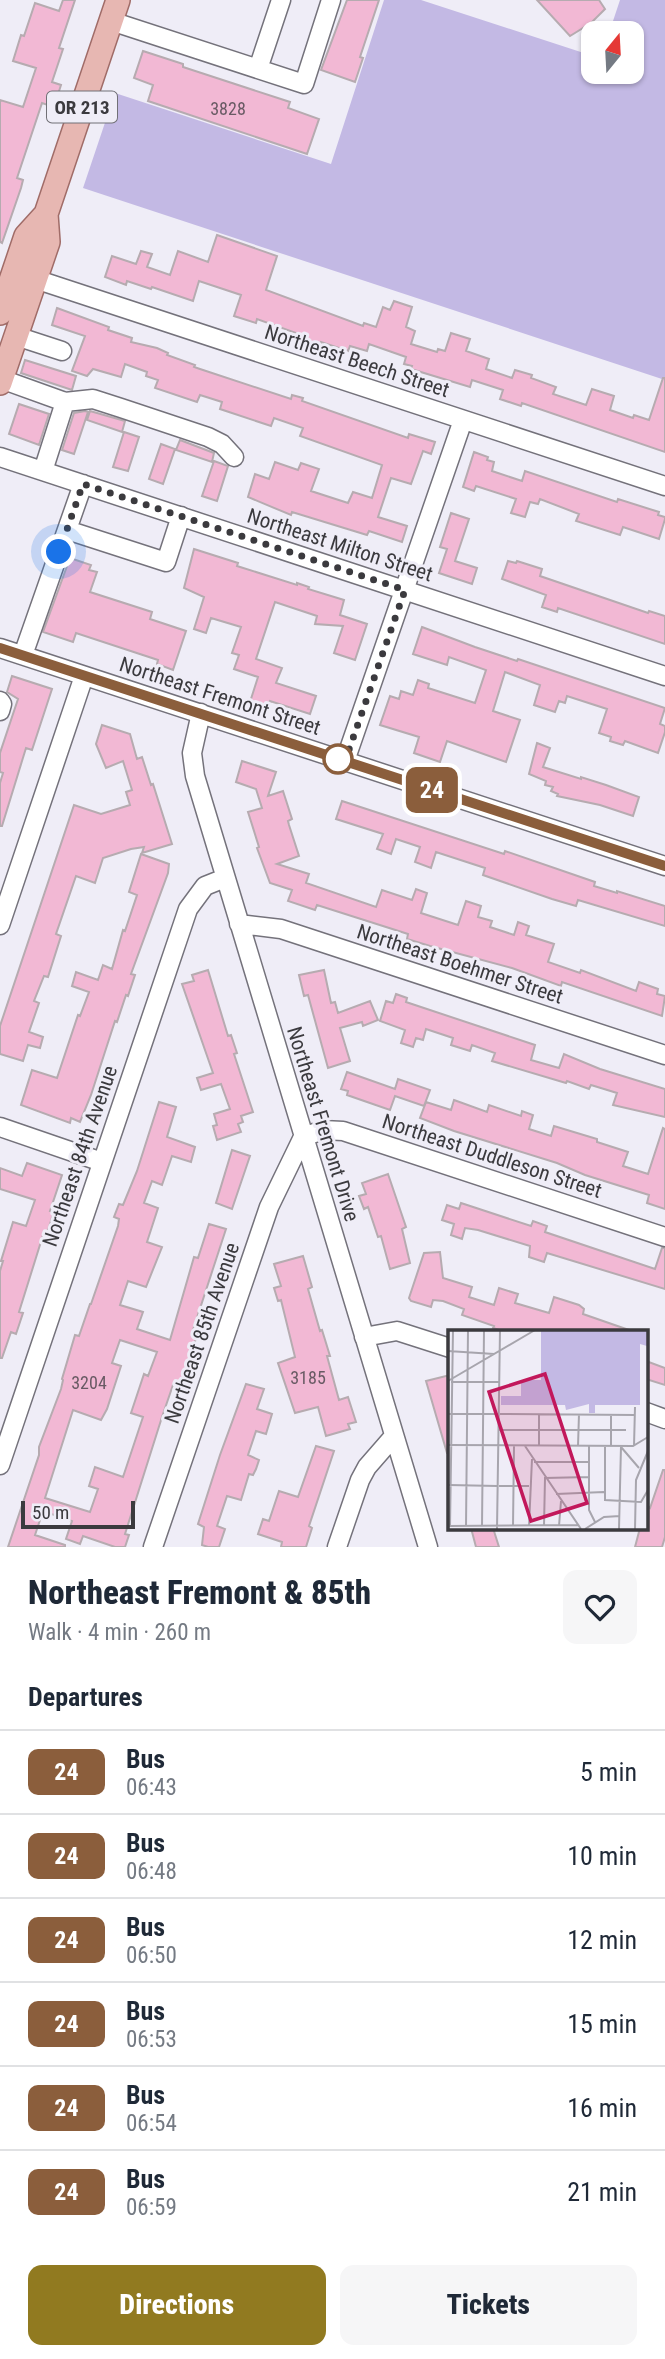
<!DOCTYPE html>
<meta charset="utf-8">
<style>
:root{--surface:#fff;--page:#f6f6f7;--text:#1f2937;--muted:#747a83;--line:#e0e1e3;--accent:#917a20}
body{margin:0;font-family:"Roboto Condensed",sans-serif;background:var(--page);color:var(--text);height:100vh;display:flex;flex-direction:column;font-size:26px;white-space:nowrap}
*{box-sizing:border-box;margin:0}
p{font-size:23px;color:var(--muted)}
.icon{flex:none;width:38px;height:38px;fill:none;stroke:currentColor;stroke-width:2;stroke-linecap:round;stroke-linejoin:round}
.map{position:relative;height:1547px;overflow:hidden}
.details{display:flex;flex-direction:column;background:var(--surface);flex:1}
.details>*{flex:none}
.badge{padding:0 14px;border-radius:10px;font-size:24px;line-height:46px}
.needle{width:46px;rotate:18deg}
.buttons{position:absolute;left:581px;top:21px;display:grid;gap:14px}
.buttons a{display:grid;place-items:center;width:63px;height:63px;border-radius:14px;background:var(--surface);box-shadow:0 2px 5px #0004;font-size:35px}
.scale{position:absolute;left:21px;bottom:18px;width:114px;box-sizing:border-box;padding-left:7px;border:4px solid #3b3a3e;border-top:0;font-size:19px;line-height:24px;white-space:nowrap;color:#3b3a3e;-webkit-text-stroke:5px #efedf7;paint-order:stroke}
.you{position:absolute;width:35px;height:35px;margin:-18px;border:5px solid #fff;border-radius:50%;background:#1a73e8;box-shadow:0 0 0 10px #1a73e833}
.map>.badge{position:absolute;translate:-50% -50%;box-shadow:0 0 0 4px #fff}
h2{padding:0 28px;font-size:26px;line-height:63px}
.round{display:grid;place-items:center;flex:none;width:74px;height:74px;border-radius:14px;background:var(--page)}
.head{display:flex;align-items:center;justify-content:space-between;height:119px;padding:0 28px}
h1{font-size:33px;font-weight:800;line-height:52px}
.action{display:flex;gap:14px;margin-top:auto;padding:14px 28px}
.action a{flex:1;height:80px;border-radius:14px;background:var(--accent);color:#fff;font-size:28px;font-weight:800;line-height:80px;text-align:center}
.action a+a{background:var(--page);color:var(--text)}
ul{padding:0;list-style:none}
li{display:flex;align-items:center;gap:21px;height:84px;padding:0 28px;border-top:2px solid var(--line)}
li div{flex:1}
li b{display:block;font-size:26px}
li em{font-style:normal}
li .badge{min-width:77px;font-weight:700;text-align:center}
.map>svg:first-child{display:block}
</style>
<div class="map">
<svg width="665" height="1547" viewBox="0 0 665 1547">
<rect width="100%" height="100%" fill="#efedf7"/>
<path fill="#c3b9e4" d="M384,0h37l172,56v16h39v-39h-23l11,-33h45v380l-582,-192 32,-95 216,71z"/>
<path fill="#f2b8d4" stroke="#b6abb0" stroke-width="2" fill-rule="evenodd" d="M63,0h12l-16,48 4,1 -11,33 9,3 -7,22 -12,-4 -25,75 6,2 -2,8 -19,55 -2,-1v-142l23,7 13,-39 -23,-7 8,-26 3,1 11,-33 24,8z
M347,0h32l-19,57 3,1 -8,24 -34,-12z
M537,0h62l6,9 -14,14 -21,13z
M143,51l40,13v3l107,35 -2,6 31,11 -12,35 -159,-53 5,-16 -19,-7z
M217,235l60,21 -11,34 97,36 1,-3 12,4 7,-20 7,3 4,-9 18,6 -6,20 9,4 -4,13 26,8 1,-3 7,2 6,-18 19,6 -4,12 23,8 -3,10 26,9 3,-8 17,5 -1,3 25,9 -3,7 33,11 6,-16 22,7 -4,14 23,8 1,-3 15,5 14,-42h2v74l-143,-49 -1,3 -21,-7 3,-9 -31,-10 -2,7 -59,-18 1,-3 -8,-2 2,-7 -37,-13 -2,7 -17,-5 -2,5 -27,-9 -1,4 -23,-7 2,-5 -42,-15 -1,4 -22,-7 7,-21 -42,-14 -6,20 -41,-14 -1,2 -24,-8 -1,4 -21,-8 7,-21 24,8 5,-13 11,3 -5,13 23,8 8,-24 30,11z
M57,308l52,19 -1,3 24,8 -1,4 26,6 11,5 -1,2 28,10 -1,2 6,2 91,30 1,-4 11,3 -1,3 106,37 1,-4 26,8 -4,12 -8,-3 -12,33 -20,-6 -13,39 29,9 -5,16 -33,-11 -2,4 -75,-23 -1,3 -43,-18 7,-23 14,5 6,-17 23,8 3,-7 18,6 -8,22 37,12 5,-11 19,6 10,-33 -82,-29 3,-8 -29,-10 -3,8 -51,-17 2,-7 -22,-7 -3,7 -42,-14 3,-8 -12,-4 1,-4 -22,-8 -4,13 -28,-8 -6,7 -15,-5 13,-35 -33,-11z
M25,360l51,16 -4,14 -51,-17z
M19,404l30,10 -10,31 -30,-11z
M85,411l3,1 -14,42 -12,-4 12,-37z
M90,411l35,10 -3,11 -35,-12z
M124,432l15,5 -11,34 -15,-4z
M180,440l34,13 -2,9 -36,-12z
M161,444l14,5 -12,35 -14,-5z
M474,452l14,5 -1,3 7,2 -2,9 30,10 3,-10 92,31 1,-3 41,13 -1,3 7,2v2l-6,20 -36,-12 -3,8 -44,-14 3,-7 -39,-15 -2,5 -8,-2 -5,15 -14,-4 5,-14 -40,-13 -2,5 -11,-4z
M214,461l14,5 -11,35 -15,-5z
M451,513l18,6 -14,42 22,7 -5,16 -33,-11 8,-24 -7,-2z
M194,549l44,14 -1,3 60,19v-2l12,4 -1,2 36,11 -4,15 27,9 -12,36 -21,-7 9,-27 -28,-2 2,-8 -42,-14 -19,57 26,9 -6,15 40,13 -6,18 -40,-13 -2,7 -18,-6 8,-25 -24,-8 5,-14 -7,-2 9,-26 -30,-9 -5,15 -12,-4 10,-32 -20,-9z
M70,558l21,7 -2,5 8,2 -7,20 62,20 -2,7 36,12 -13,39 -16,-6 1,-4 -82,-27 -3,9 -30,-10z
M508,561l8,2 1,-2 25,8 -2,7 108,37 1,-2 16,5v28l-107,-36 -1,4 -15,-5 4,-12 -44,-16z
M422,627l53,20 42,14 1,-2 147,49 -5,16 5,2v6l-7,21 -33,-12 -2,4 -13,-4 1,-4 -12,-4 8,-24 -40,-13 -2,7 -6,-2 -4,11 -21,-7 6,-20 -35,-13 -12,39 27,9 -14,42 -59,-21 -7,21 -26,-9 5,-16 -39,-12 10,-29 9,3 2,-8 12,4 5,-15 11,4 -1,4 47,15 11,-33 -37,-13 -2,8 -34,-11z
M12,676l40,13 -20,61 -6,-2 -24,78h-2v-43l3,-10 -3,-1v-19l18,-54 -11,-7z
M102,725l28,9 7,25 5,-2 9,28 2,-1 19,60 -30,9 2,-6 -13,2 -28,9 -8,25 -19,-7 -20,58 5,2 -13,41 -4,-1 -10,25 5,2 -10,29 14,5 -3,11 -12,-3 -5,16 -23,-7v-28l74,-221 27,9 29,-9 -4,-13 6,-2 -9,-29 -17,7 -10,-24z
M537,743l13,5 -7,19 38,12v-2l25,8 33,12 -6,19 -33,-11 -43,-9 1,-2 -7,-3 2,-4 -8,-2 1,-4 -17,-7z
M242,761l34,11 -8,24 15,-5 9,28 -4,2 1,4 10,31 -22,8 32,10 -3,9 70,24 6,-17 30,10 4,-11 11,4 -6,20 37,12 8,-24 15,5 -3,11 14,4 -2,6 24,8 4,-13 11,4 -3,9 28,9 -6,18 32,11 1,-3 55,21 3,-9 19,7 -1,5 8,2 -3,20 -100,-34 -1,4 -49,-18 -82,-22 -23,-7 1,-5 -91,-29 -2,5 -27,-9 4,-11 -22,-7 -13,-35 2,-1 -11,-35 14,-4 -6,-19 -20,-7z
M342,801l162,53 1,-3 90,31 -1,4 23,7v-2l48,15v20l-87,-26 -2,6 -24,-7 -69,-24 2,-7 -49,-16 -5,16 -16,-6 5,-15 -24,-8 -5,15 -14,-5 6,-15 -47,-15z
M141,854l28,10 -1,9 -37,101 4,1 -7,21 -2,-1 -9,27 -2,-1 -24,74 -11,27 -9,-4 -1,5 -49,-18 11,-35 25,8 21,-63 2,1 9,-24 -17,-6 4,-14 22,8 5,-15 9,4 11,-39 2,1 12,-36 -8,-3z
M208,970l20,66 3,-1 6,18 -3,1 19,58 -12,4 2,6 -5,2 3,8 -24,8 -4,-14 4,-1 -3,-11 16,-5 -9,-25 -20,6 -4,-12 16,-5 -31,-89 12,-3 -2,-6z
M324,970l7,33 4,-1 3,11 32,-12 8,19 -15,6 -1,-4 -22,6 10,33 -22,7 -20,-73 -4,1 -5,-21z
M396,994l11,4 -1,4 129,43 -4,15 28,8 5,-14 36,15 65,20v28l-52,-12 4,-12 -26,-8 -2,4 -22,-8 -1,2 -74,-22 3,-8 -23,-8 -2,6 -19,-6 2,-7 -27,-9 -3,11 -7,-2 -3,9 -12,-4 4,-13 -25,-9 6,-20 7,2z
M347,1072l48,17 3,-10 32,11 -6,16 -29,-10 -5,14 -43,-15 1,-4 -7,-2z
M454,1100l33,12 2,-7 32,11 1,-5 11,4 -4,14 22,7 3,-10 43,13v3l31,10 -5,14 25,8 15,-46 2,1v80l-18,-6 2,-8 -64,-20 -28,-12 -103,-32 -34,-13 6,-16 25,8z
M159,1102l17,5 -9,30 28,10 -4,15 -19,-6 -10,29 -10,-4 -8,22 14,5 -11,34 15,5 -16,40 -18,-6 -8,24 23,7 -6,17 33,11 24,-83 4,1 11,-34 17,5 -33,101 5,2 -7,22 -12,33 -6,-2 -11,32 -37,117 4,1 -4,12h-10l-32,-11 -3,8 -14,-5 6,-18 -29,-10 -8,24 30,10v2h-57l31,-92v-8l22,-58 2,-9 -1,-1 13,-44 4,1 11,-32h1l27,-78 1,-7 -5,-2 5,-13 4,1 14,-34zM120,1340l37,12 -9,24 -4,-2 -13,39 12,4 -20,60 -28,-10 -6,19 9,3 -8,23 -45,-14 28,-88 28,10 6,-11 14,-43 -9,-3z
M232,1150l18,6 -18,53 -16,-6z
M27,1163l35,12 -12,36 4,1 -7,21 -3,-1 -25,80 4,1 -7,21 -5,-2 -9,26h-2v-87l3,-10h-2l12,-39 13,4 9,-26 -35,-11v-21l22,8z
M388,1174l18,53 -4,2 8,34 -20,6 -9,-33 -3,1 -10,-30 -4,2 -5,-13 7,-2 -4,-11z
M461,1203l70,23 2,-5 14,5 -2,6 110,37 7,-21h3v41l-118,-36 -3,9 -15,-5 1,-11 -52,-16 -13,-2 -3,11 -11,-4 3,-11 -12,-4 5,-15 12,4z
M440,1252l3,26 29,9 -3,10 25,8 5,-17 19,6 -3,9 34,10 5,-16 25,8 5,4 -1,5 46,16v2h-124l-12,-4 1,-2 -32,-11 2,-6 -21,-8 -10,-1 -2,7 -20,-6 -2,-3 15,-45z
M303,1256l9,31 -4,2 12,42 2,-1 8,26h-3l12,44 9,-3 8,25 -8,2 2,5 -24,7 -8,-29 -23,6 -17,-50 17,-6 -14,-57 -3,1 -4,-13 7,-2 -7,-22z
M646,1361l19,7v17l-19,-6z
M450,1375v78h-3l-21,-72z
M246,1384l18,5 -7,20 15,5 -6,20 -10,-3 -8,24 11,5 -3,9 -3,6 -4,-1 -8,26 -14,-4 -10,30 8,3 -6,18h-11l-6,-2 2,-18 -6,-3 22,-69z
M316,1446l18,5 -25,75 3,2 -6,19h-25l1,-5 -24,-8 5,-15 6,2 10,-30 19,6z
M663,1470h2v67l-3,10h-27l5,-19h6v-22l4,2z
M471,1528h22l6,19h-23z"/>
<g fill="none" stroke-linecap="round" stroke-linejoin="round">
<g stroke="#74727b" stroke-width="21">
<path id="minor" d="M111,21l193,63 27,-84
M258,69l23,-69
M35,279l630,207
M16,336l46,15
M1,379l64,23 28,-3 28,9 87,29 14,7 12,13
M0,457l665,219
M43,471l22,-69
M67,530l99,32 15,-46
M0,648l665,218
M23,655l60,-171
M0,701l2,3 -2,7
M201,713l-9,40 3,23 233,771
M345,761l118,-341
M239,924l42,5 384,126
M0,925l84,-249
M0,1127l102,35
M364,1337l33,-6 53,17
M646,1412l19,7
M0,1465l188,-556 17,-23 20,-8
M153,1547l116,-340 34,-70 20,-7 20,1 322,106
M337,1547l23,-67 7,-13 27,-31"/>
</g>
<g stroke="#a06c68" stroke-width="26">
<path id="major" d="M0,313l26,-77 20,-22
M0,383l48,-141 -2,-28 72,-214"/>
</g>
<use href="#minor" stroke="#fff" stroke-width="18"/>
<use href="#major" stroke="#e7b7b2" stroke-width="23"/>
</g>
<g fill="none" stroke-linecap="round" stroke-linejoin="round">
<g stroke="#fff" stroke-width="16">
<path id="line" d="M0,648l665,218"/>
</g>
<use href="#line" stroke="#8b5e3c" stroke-width="10"/>
<path stroke="#3b3a3e" stroke-width="7" stroke-dasharray="0 12.6" d="M59,552l24,-68 322,106 -60,171 -7,-2"/>
</g>
<circle fill="#fff" stroke="#8b5e3c" stroke-width="3.5" cx="338" cy="759" r="14"/>
<g text-anchor="middle" dominant-baseline="central" stroke-width="6" stroke-linejoin="round" paint-order="stroke">
<g font-size="18" fill="#695a64">
<text x="228" y="108">3828</text>
<text x="308" y="1377">3185</text>
<text x="89" y="1382">3204</text>
</g>
<rect fill="#efedf7" stroke="#717076" stroke-width="2" x="47" y="91.5" width="70" height="31" rx="5"/>
<g font-size="19" font-weight="bold" fill="#3b3a3e">
<text x="82" y="107">OR 213</text>
</g>
<g font-size="21" fill="#3b3a3e" stroke="#efedf7">
<text transform="translate(357 361) rotate(18)">Northeast Beech Street</text>
<text transform="translate(340 545) rotate(18)">Northeast Milton Street</text>
<text transform="translate(220 696) rotate(18)">Northeast Fremont Street</text>
<text transform="translate(460 964) rotate(18)">Northeast Boehmer Street</text>
<text transform="translate(323 1124) rotate(73)">Northeast Fremont Drive</text>
<text transform="translate(80 1156) rotate(-71)">Northeast 84th Avenue</text>
<text transform="translate(492 1156) rotate(18)">Northeast Duddleson Street</text>
<text transform="translate(202 1333) rotate(-71)">Northeast 85th Avenue</text>
</g>
</g>
<g transform="translate(448 1330)">
<rect width="200" height="200" fill="#efedf7"/>
<path d="M93,0h106v16l-7,-2v61h-45v8h-6v-9l-23,6 -1,-5h-64v-9h20v-16h20z" fill="#c3b9e4"/>
<path fill="none" stroke="#a7a5ad" stroke-width="2" d="M0,21l46,3M0,51l87,-51M3,52h48M0,84h50M52,84l135,1M50,100h128M0,115l185,1 15,-9M77,116l56,83M91,116v-32M130,116l1,-32M141,116v64l6,12M157,116v54l36,2 7,-12M163,116v-31M186,116l1,-39M173,117l18,21M86,132h55M1,155l48,1M51,156h30M108,164l48,-2M1,196l129,-1M2,196l3,-196M18,196l2,-196M34,196l2,-196M65,196l1,-80M81,196l3,-67M96,196l1,-48 44,-1M111,196l2,-25M49,199l3,-199M137,199l19,-12 16,-1M171,199l2,-83M187,199l1,-49 12,-29"/>
<path fill="#c2185b" fill-opacity="0.15" stroke="#c2185b" stroke-width="3.5" d="M97,44l42,129 -56,18 -42,-129z"/>
<rect width="200" height="200" fill="none" stroke="#3b3a3e" stroke-width="3.5"/>
</g>
</svg>
<div class="buttons">
<a><svg class="needle" viewBox="-14 -14 28 28"><path d="M0-13l5 13h-10z" fill="#e53935"/><path d="M0 13l5-13h-10z" fill="#747a83"/></svg></a>
</div>
<div class="scale">50 m</div>
<div class="you" style="left:59px;top:552px"></div>
<b class="badge" style="left:432px;top:790px;background:#8b5e3c;color:#fff">24</b>
</div>
<section class="details">
<div class="head"><div><h1>Northeast Fremont &amp; 85th</h1><p>Walk · 4 min · 260 m</p></div><a class="round"><svg class="icon" aria-label="heart" viewBox="0 0 24 24"><path d="M12 20l-8-8c-3-5 5-10 8-4 3-6 11-1 8 4z"/></svg></a></div>
<h2>Departures</h2>
<ul>
<li><span class="badge" style="background:#8b5e3c;color:#fff">24</span><div><b>Bus</b><p>06:43</p></div><em>5 min</em></li>
<li><span class="badge" style="background:#8b5e3c;color:#fff">24</span><div><b>Bus</b><p>06:48</p></div><em>10 min</em></li>
<li><span class="badge" style="background:#8b5e3c;color:#fff">24</span><div><b>Bus</b><p>06:50</p></div><em>12 min</em></li>
<li><span class="badge" style="background:#8b5e3c;color:#fff">24</span><div><b>Bus</b><p>06:53</p></div><em>15 min</em></li>
<li><span class="badge" style="background:#8b5e3c;color:#fff">24</span><div><b>Bus</b><p>06:54</p></div><em>16 min</em></li>
<li><span class="badge" style="background:#8b5e3c;color:#fff">24</span><div><b>Bus</b><p>06:59</p></div><em>21 min</em></li>
</ul>
<div class="action"><a>Directions</a><a>Tickets</a></div>
</section>
